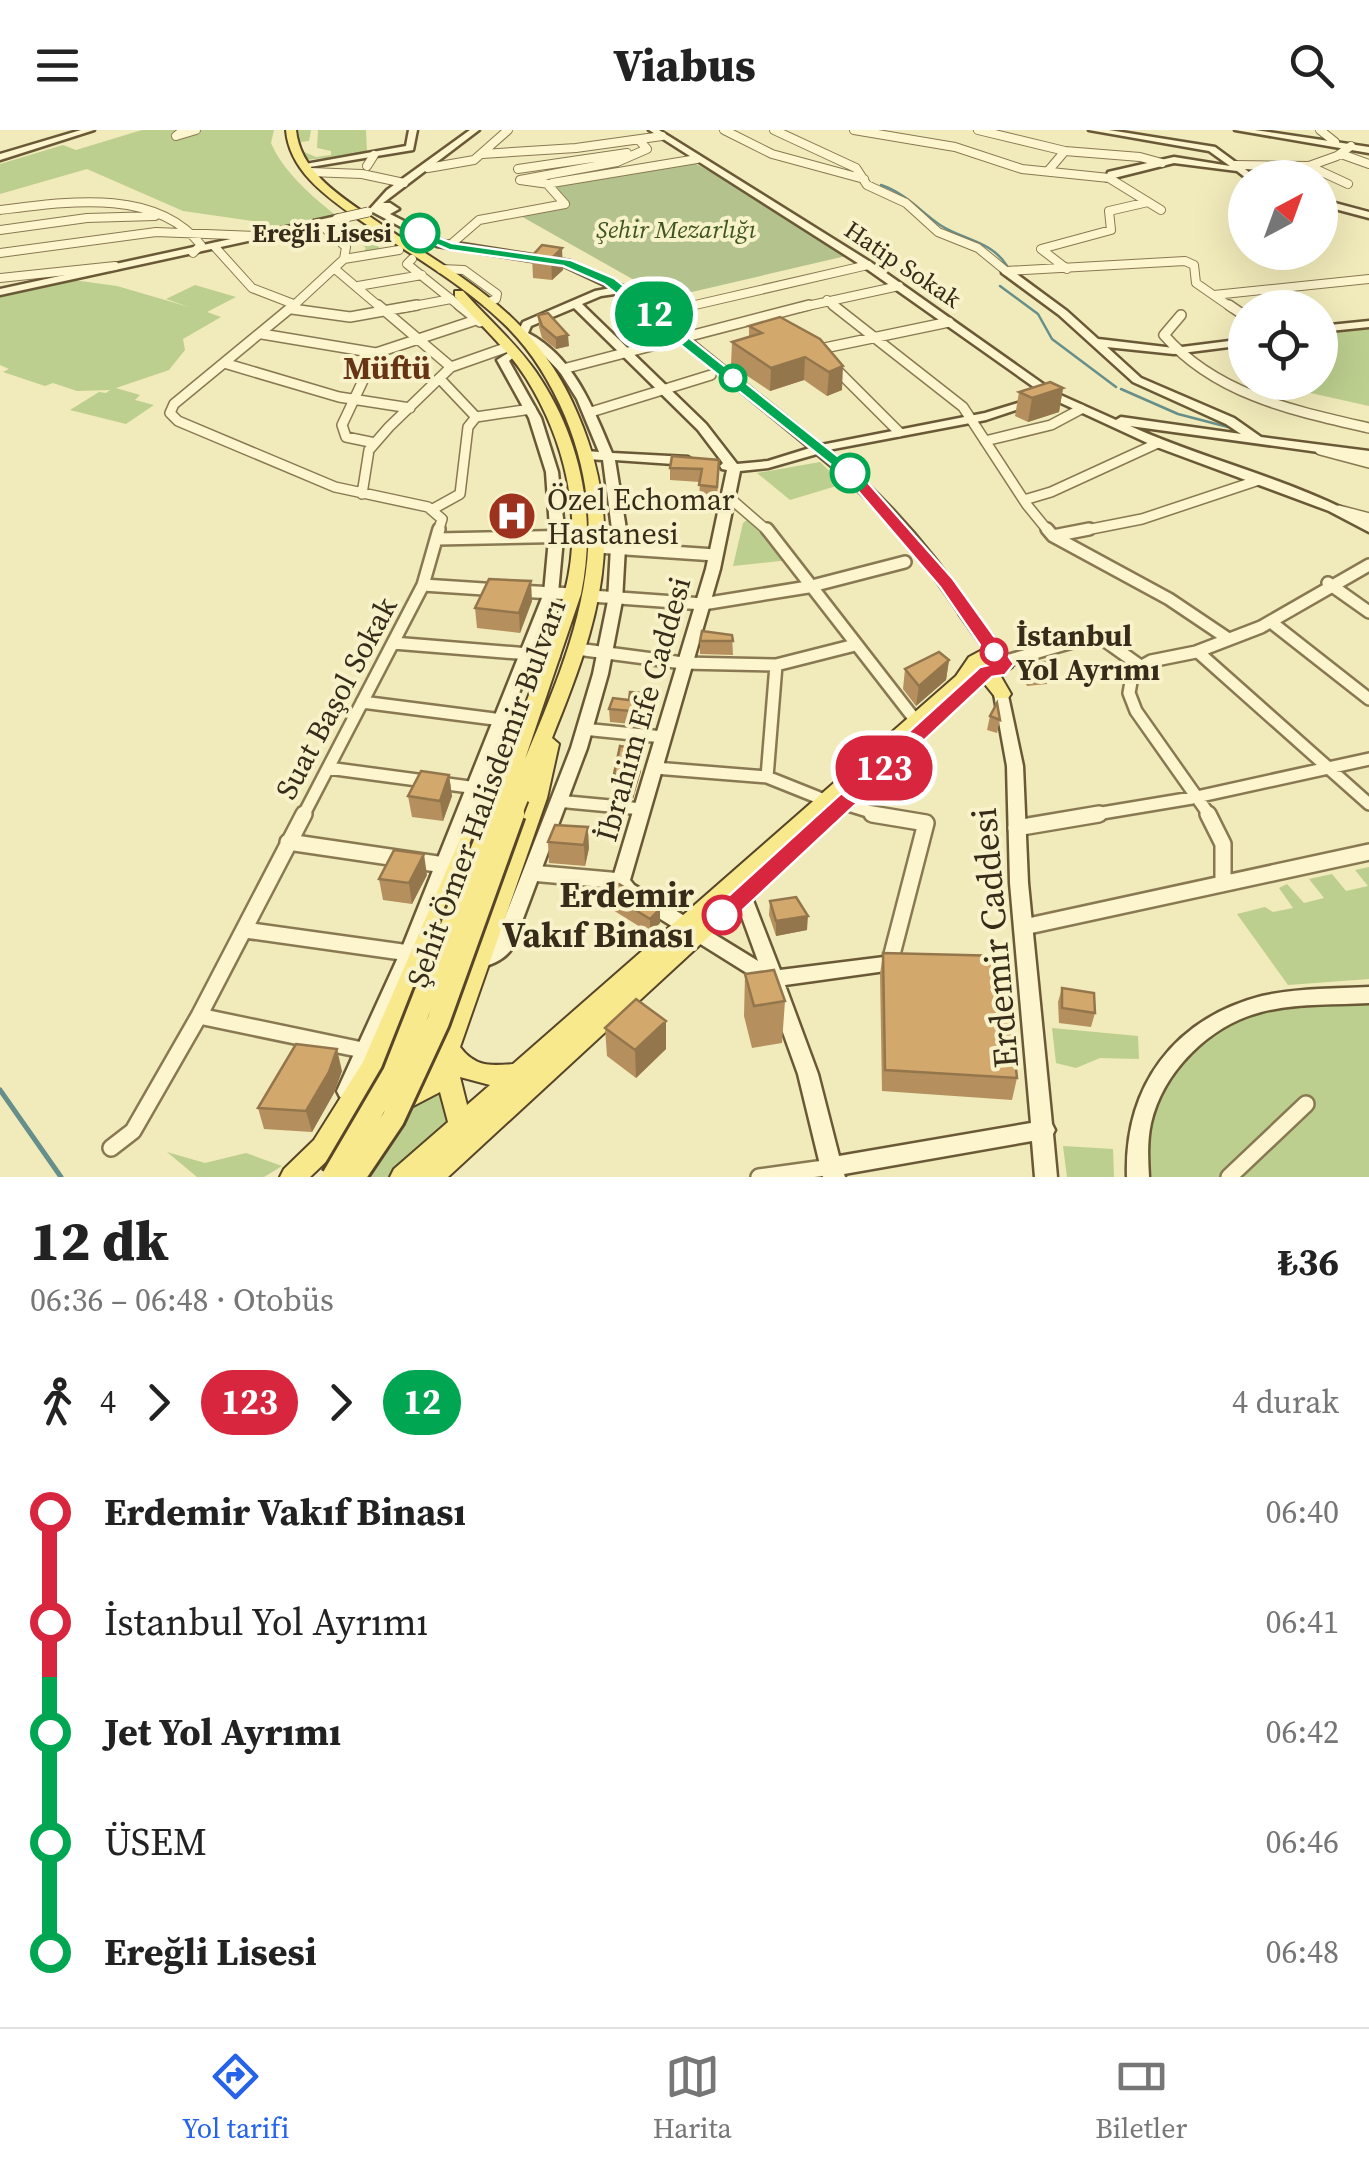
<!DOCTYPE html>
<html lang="tr">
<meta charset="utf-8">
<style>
:root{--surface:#fff;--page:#f6f6f6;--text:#222;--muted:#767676;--line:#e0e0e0;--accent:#2563eb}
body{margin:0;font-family:"Source Serif 4",serif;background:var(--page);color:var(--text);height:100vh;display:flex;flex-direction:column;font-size:38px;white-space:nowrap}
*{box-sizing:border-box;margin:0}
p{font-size:32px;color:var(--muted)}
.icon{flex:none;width:55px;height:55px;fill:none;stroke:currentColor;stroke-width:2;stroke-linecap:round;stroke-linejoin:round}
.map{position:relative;height:1047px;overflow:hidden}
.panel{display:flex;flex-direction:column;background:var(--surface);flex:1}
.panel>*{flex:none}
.badge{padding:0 20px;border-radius:32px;font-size:35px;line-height:65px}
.needle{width:65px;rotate:41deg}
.controls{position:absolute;left:1228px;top:30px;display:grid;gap:20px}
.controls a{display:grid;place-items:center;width:110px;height:110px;border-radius:50%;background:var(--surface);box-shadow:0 10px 40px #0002;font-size:50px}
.map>.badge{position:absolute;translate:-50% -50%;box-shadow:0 0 0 5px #fff}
.legs{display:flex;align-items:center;gap:15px;height:110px;padding:0 30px;font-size:32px}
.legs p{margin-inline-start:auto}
.headline{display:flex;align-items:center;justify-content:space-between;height:170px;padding:0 30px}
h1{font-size:55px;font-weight:800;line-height:75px}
ul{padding:0 30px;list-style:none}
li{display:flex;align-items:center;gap:35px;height:110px;font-size:38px}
li i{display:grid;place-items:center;width:15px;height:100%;margin:0 12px;background:currentColor}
li i::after{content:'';width:25px;height:25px;margin:-12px;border:8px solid;border-radius:50%;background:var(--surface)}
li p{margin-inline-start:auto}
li:first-child i{background:linear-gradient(#0000 50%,currentColor 0)}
li:last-child i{background:linear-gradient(currentColor 50%,#0000 0)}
header{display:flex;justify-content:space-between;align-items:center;height:130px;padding:0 30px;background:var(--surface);font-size:45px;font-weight:800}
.dock{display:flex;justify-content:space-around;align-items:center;height:140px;border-top:2px solid var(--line);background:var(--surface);font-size:28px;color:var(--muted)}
.dock a{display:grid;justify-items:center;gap:5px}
.dock .current{color:var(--accent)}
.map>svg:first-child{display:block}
</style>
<header><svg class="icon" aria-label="menu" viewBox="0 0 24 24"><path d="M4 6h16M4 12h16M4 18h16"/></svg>Viabus<svg class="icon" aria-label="search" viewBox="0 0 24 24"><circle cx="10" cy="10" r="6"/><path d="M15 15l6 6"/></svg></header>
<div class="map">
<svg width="1369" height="1047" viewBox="0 0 1369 1047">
<rect width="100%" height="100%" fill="#f1eaba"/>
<path fill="#bdcf8e" d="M142,0h132l-3,13c17,42 77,81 113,108l-24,5 6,-8 -38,-30 -75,16 6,-12 -76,-11 -96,-42 -87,25v-30l63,-19 13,5z
M297,0h14l-2,11 -8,1 1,9 14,6 15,-2v-4l-14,-3 1,-18h48l1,24 -62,6 -11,-18z
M73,150l44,6 72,21 -23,-8 29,-14 41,12 -29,15 14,5 -38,22 2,11 -16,20 -53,18 24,7 -5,5 19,5 -28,19 -56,-14 29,-18 7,1 4,-3 -33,1 -24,-8 -8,3 -42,-14 6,-3 -9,-4v-69z
M1369,198v78l-103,-23 54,-1v-49z
M820,332l23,22 -53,16 -33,-27z
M748,389h3l38,41 -56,6 10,-43z
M1369,737v112l-81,6 -51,-71 28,-7 8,5 20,-4 -14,-20 8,-4 17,19 20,-5 -15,-19 23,-5 14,17 22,-5 -13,-16z
M1369,868v179h-223c-5,-57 7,-92 49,-131 9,-8 19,-20 29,-26 31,-18 108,-19 145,-22z
M1052,898l86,8 1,23 -39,-1 -24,10 -20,-5z
M442,950l11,38 -59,59h-25l44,-70 19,-13z
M1063,1016l50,3 1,28h-47z
M167,1022l38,11 41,-10 36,13 -18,11h-67z"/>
<path fill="#b4c38e" d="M681,33l15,1 25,13 125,79 -180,42 -147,-83 50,-8 -13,-20 5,-3z"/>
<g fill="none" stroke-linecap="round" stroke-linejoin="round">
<path stroke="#668f8b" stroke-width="2.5" d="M881,55c24,8 39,26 59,40 23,15 52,16 67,41
M1000,156l38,28 14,25 64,48
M1121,259l57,25 50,13"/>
<path stroke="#668f8b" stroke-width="5" d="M0,960l61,87"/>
<g stroke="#897953" stroke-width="10">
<path id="street-far3" d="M184,0l-8,6 20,-6
M724,0l48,24 92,25
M774,0l82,38 11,17 39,18 32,29 40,16 28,23 179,-10 9,4 2,18 36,25
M854,0l101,17 67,22 87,9 52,32
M978,0l87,21 -17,20
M1320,0l15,12
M1065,21l75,6 22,6
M482,24l94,-6 86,-12
M1341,24l28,10
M1235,35l74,1 39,18
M367,36l7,-11
M1309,36l28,-10 14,-10
M428,38l46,-8 34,-30
M518,39l109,-16
M310,42l52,2 42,9
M549,54l-29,-4 97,-18 30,-13 -8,-9
M0,80c65,-8 155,-23 201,35l-8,8
M0,100l87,-12 68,-2
M449,116l30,-26 86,-16 -16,-18 3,-3 145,-24
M215,117l37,41 44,17
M0,123l156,-21 101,4
M344,129l55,-9
M412,129l-5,5 55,44
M335,139l46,39
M441,139l23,1 33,24 -1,5 -9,4
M1067,139l-26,-20 70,-19 -2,-19 39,-9
M0,148l115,-12
M358,156l64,-11
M1214,165l155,-16
M827,170l10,8
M291,178l53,-49 2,-12 -27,-24
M403,178l48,-9
M682,178l186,-43
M798,178l101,-22"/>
</g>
<g stroke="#897953" stroke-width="12">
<path id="street-far2" d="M294,175l-120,99 -4,9 8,8 157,66 93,20 14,12 -4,13
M378,175l73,62
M459,175l21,17
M833,175l130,102 64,98 22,27
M1229,175l16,11
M292,179l58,8 67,-12
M654,184l39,-9
M1181,185l-17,20c52,60 131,76 205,93
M262,204l114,19
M815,220l134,-28
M224,233l115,34 71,11
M835,238l64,64
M563,239l246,-64
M591,282l120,-37
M476,287l55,-8
M985,311l66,-16 30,-16
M375,313l-29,-6 -4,-12 34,-72 100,-33
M1320,320l49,13
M362,364l7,-44 20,-23 62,-60 54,-19
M619,368l109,11
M731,369l38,33
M1024,370l27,-8 107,-49
M433,379l27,-15 8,-67 8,-10 -36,-38
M1339,380l30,8
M1076,402l66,-13 117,-39"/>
</g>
<g stroke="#897953" stroke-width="16">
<path id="street-far1" d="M767,399l149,192
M1047,399l6,7 116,63 58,39
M1053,406l36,-7
M437,409l143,-3
M597,417l118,8
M1328,453l41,29
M423,455l76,5
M517,461l56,3
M591,466l112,8 105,-17 97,-25
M1271,492l98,77
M393,513l161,13
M577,519l106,14 93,2 79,-20
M1198,522l171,152
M1003,532l94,-27 42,30
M362,572l140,18
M583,599l80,8
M328,638l149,20
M655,638l112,9 60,24
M767,647l9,-112
M557,671l85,8
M845,674l39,12
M303,686l120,-231 16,-56
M1084,686l108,-18 177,-39
M1210,686l-74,-105 -7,-18 4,-22 18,-10 45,-9 65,-25 108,-62"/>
</g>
<g stroke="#897953" stroke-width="20">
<path id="street" d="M872,684l54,9 -36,139
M1208,684l15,30v38
M1016,698l83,-14
M288,712l156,23
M531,743l90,8
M1024,797l345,-75
M245,800l164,23
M199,886l168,35
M111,1018l22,-17 66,-115 105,-202
M759,1047l73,-10
M1229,1047l77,-73"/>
</g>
<g stroke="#6a5937" stroke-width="5">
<path id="secondary" d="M81,0h13l-94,30v-6z
M409,0h8l-4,20 -109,18 -4,-3 106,-19z
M470,0h9l-96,73h7l9,6 -9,5 53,27 127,20 57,27 194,157 164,-32 49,-15 6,4 -54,18 -158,30c57,46 107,103 146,164l-7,4 -5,-1c-40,-60 -88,-117 -145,-163l-49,14 -28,3 -20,98 -90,311 4,5 124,76 -24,-66 3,-5 6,-2 6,2 31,80 120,-15 7,2 2,5 -2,5 -7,2 -115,16 33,89 21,82 192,-33 -21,-240 -3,-117 -13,-72 3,-3h10l16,75 5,117 24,241 3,6 -2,4 4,43h-22l-3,-36 -188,33 1,3h-22l-25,-103 -32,-89 -144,-90 -10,-14 94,-312 21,-99 -5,-1 -2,-3 3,-3 -25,-33 -124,-122 -43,18 -3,7c46,24 65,75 84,120l76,4 6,4 -6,4 -73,-5 11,69 -4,72 -14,73 -21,74 -75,200c-6,11 -27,22 -40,18l-2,-5 2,-5 23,-13 76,-195 22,-74 15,-73 4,-72 -9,-69 -16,-1 -6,-4 6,-4 12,1 -22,-53 -17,-27 -23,-24 -20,-14 6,-12 72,-31 16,-3 -47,-22 -127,-20 -68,-36 18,-20zM621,163l189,155 -42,13 -31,3 -31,-40 -124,-120 19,-8z
M649,0h10l213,133 184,130 60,27 5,-3 120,17 -15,-10 -93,-42 -74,-67 -57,-42v-4h8l57,42 31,28 76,9 71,-9v6l-71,9 -67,-7 34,31 93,40 27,19 108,14v8l-239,-33c78,35 165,54 239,96v10l-40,-21 -175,-65 -106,-49 -184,-130z
M1089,0h20l106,17 42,31h-11l-9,-7 -63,-8 -68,17 2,-8 66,-15 56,9 -21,-15z
M1235,0h20l114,17v6z
M1320,69l49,13v6l-49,-13z
M337,86l5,3 -2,2 -340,74v-6z
M1369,191v6l-49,5v-6z
M511,221l6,3 -8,7 32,57 17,54 6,56 -6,65 -140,360 -61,138 -3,6 -7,3 -7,-3 -3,-6 63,-138 144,-360 6,-65 -4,-56 -17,-54 -32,-58z
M1369,857v16c-36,2 -73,0 -108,9 -51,13 -98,59 -110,111 -4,18 -3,36 -2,54h-22c-3,-90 46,-158 135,-181 35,-8 71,-7 107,-9z"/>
</g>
<g stroke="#564529" stroke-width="4">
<path id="primary" d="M286,0h10c4,39 39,63 70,84 48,34 100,61 143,101 30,28 54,63 69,100 51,118 20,210 -26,323l7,6 -12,54 -87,249c15,20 30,19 53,17l443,-388 13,-19 15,-8 -25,-35 2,-4h12l34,45 5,12 -12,8 11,19 -3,4h-12l-12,-15 -536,494h-58l4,-8 54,-47 -8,-30 -44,23 -9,-3 -3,-7c11,-23 50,-17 52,-57l89,-245 -6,2 -9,-5h-13l-112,267 -53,89 -22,21h-30l4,-8 30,-29 49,-78 149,-342 2,-4 8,-2c14,-40 33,-81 43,-123 19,-73 0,-151 -39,-213 -19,-30 -48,-55 -71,-81v-6h8c24,27 53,52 73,81 45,66 61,144 45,222l-56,165c49,-117 92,-217 40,-343 -15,-35 -35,-68 -63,-94 -44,-42 -98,-71 -148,-106 -30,-21 -65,-47 -68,-86zM460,947l30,8 -23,20z"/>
</g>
<use href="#street-far3" stroke="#fcf5ce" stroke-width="8"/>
<use href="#street-far2" stroke="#fcf5ce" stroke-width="9"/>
<use href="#street-far1" stroke="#fcf5ce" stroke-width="11"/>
<use href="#street" stroke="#fcf5ce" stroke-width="15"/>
<use href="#secondary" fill="#fcf5ce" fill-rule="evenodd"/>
<use href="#primary" fill="#f9e98d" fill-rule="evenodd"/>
<g stroke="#6a5937" stroke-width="11" stroke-linecap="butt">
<path id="secondary-bridge" d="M337,89l31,-7"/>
</g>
<g stroke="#564529" stroke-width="22" stroke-linecap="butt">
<path id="primary-bridge-far1" d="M495,686l8,-21
M512,686l7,-18"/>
</g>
<g stroke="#564529" stroke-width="28" stroke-linecap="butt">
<path id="primary-bridge" d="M333,1047l61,-104 102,-259
M354,1047l39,-58 45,-97 75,-208"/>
</g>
<use href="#secondary-bridge" stroke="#fcf5ce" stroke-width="9"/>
<use href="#primary-bridge-far1" stroke="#f9e98d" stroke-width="18"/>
<use href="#primary-bridge" stroke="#f9e98d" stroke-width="22"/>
</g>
<path fill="#b5905e" d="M542,115l21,25 -11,10 -19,-2 -1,-22z
M538,185l31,31 -13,3 -14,-11 -3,-11z
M749,196l71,13 22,51 -15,6 -23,-16 -34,11 -39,-26 1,-23 17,-5z
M1063,258l-4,24 -31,10 -13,-6 4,-24z
M719,330l-2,40 -18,-2 1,-16 -30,-2v-12z
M532,471l-12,32 -43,-5 -2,-20z
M732,505l1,20 -33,-1v-13z
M949,530l-3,20 -30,26 -13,-17 2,-20z
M1025,533l25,8 -3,13 -20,2 -5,-9z
M655,564v13l-3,19 -42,-4 -1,-13 20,-9z
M990,586l10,4 -3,13 -10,-3z
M641,620v21l-8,28 -18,-4 -1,-21z
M449,645l3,21 -9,25 -31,-4 -4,-21z
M555,695l34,23 -4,18 -36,-3 -1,-21z
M427,745l-15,29 -29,-4 -4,-21z
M608,763l52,16v14l-10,10 -42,-26z
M770,771l37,29 -31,6 -7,-21z
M883,823l134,125 -5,22 -130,-9 -2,-117z
M745,844l40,27 -3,42 -30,5 -8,-32z
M1062,858l33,25 -4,14 -32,-4 -1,-21z
M605,898l61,21 -30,29 -29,-22z
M342,941l-8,22 -22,39 -48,-3 -6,-21z"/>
<path fill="#94764c" d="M562,118l1,22 -11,10 -1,-21z
M568,205l1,11 -13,3v-11z
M805,227l-1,23 -34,11 1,-23z
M843,236l-1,24 -15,6 2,-24z
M1063,258l-4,24 -31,10 4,-24z
M531,451l1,20 -12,32 -1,-20z
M949,530l-3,20 -30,26 3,-20z
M655,564v13l-3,19 -1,-13z
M641,620v21l-8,28 -1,-21z
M449,645l3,21 -9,25 -3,-20z
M588,697l1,21 -4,18 -1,-21z
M424,724l3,21 -15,29 -3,-21z
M660,779v14l-10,10v-14z
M808,786l-1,14 -31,6v-15z
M666,891v28l-30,29 -1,-28z
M337,919l5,22 -8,22 -22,39 -6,-21z"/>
<path fill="#d3a86d" stroke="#94764c" stroke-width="2.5" d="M542,115l20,3 -11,11 -19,-3z
M548,183l20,22 -12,3 -14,-12 -4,-11z
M780,187l40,22 23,27 -14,6 -24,-15 -34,11 -39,-26 30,-9 -13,-7z
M1050,252l13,6 -31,10 -13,-6z
M672,326l47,4 -2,27 -18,-2 3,-16 -32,-1z
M489,449l42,2 -12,32 -44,-5z
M702,501l30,4 1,6h-33z
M939,522l10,8 -30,26 -14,-17z
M1045,532l5,9 -21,2 -4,-10z
M630,562l25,2 -4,19 -42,-4 4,-11 16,2z
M997,573l3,17 -10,-4z
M620,616l21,4 -9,28 -18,-4z
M421,641l28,4 -9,26 -32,-5z
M555,695l33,2 -4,18 -36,-3z
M394,720l30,4 -15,29 -30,-4z
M619,754l41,25 -10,10 -42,-26z
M796,767l12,19 -32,5 -6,-20z
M883,823l121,3 13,122 -132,-8z
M774,840l11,31 -31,5 -9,-32z
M1062,858l32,5 1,20 -33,-5z
M636,869l30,22 -31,29 -30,-22z
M296,914l41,5 -8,23 -23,39 -48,-3z"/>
<path fill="#d7263d" stroke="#fff" stroke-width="2.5" d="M845,339h11l97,110 61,85 -9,11 -13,2 -262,245h-16l-4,-7 4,-6 266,-242 13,-3 -53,-77 -95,-111z"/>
<path fill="#00a651" stroke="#fff" stroke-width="2.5" d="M420,100l32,13 119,17 43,18 245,195 -14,3 -241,-192 -41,-18 -114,-16 -33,-14 -2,-3z"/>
<defs>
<g id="hospital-disc" transform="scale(2.5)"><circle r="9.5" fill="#9d321f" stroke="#f8f2ca"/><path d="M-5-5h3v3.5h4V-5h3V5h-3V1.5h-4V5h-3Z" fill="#fff"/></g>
</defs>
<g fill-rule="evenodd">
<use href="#hospital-disc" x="512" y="386"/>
</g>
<g fill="#fff" stroke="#00a651" stroke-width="5">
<circle cx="420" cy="103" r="18"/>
<circle cx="733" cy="248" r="12"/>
<circle cx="850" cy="343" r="18"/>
</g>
<g fill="#fff" stroke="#d7263d" stroke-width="5">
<circle cx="994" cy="522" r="12"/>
<circle cx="722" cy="785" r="18"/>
</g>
<g text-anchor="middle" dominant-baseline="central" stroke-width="8" stroke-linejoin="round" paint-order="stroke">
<g font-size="25" font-style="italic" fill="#3e551f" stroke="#f8f2ca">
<text x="676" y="99">Şehir Mezarlığı</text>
</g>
<g font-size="25" font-weight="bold" fill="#372c1a" stroke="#f8f2ca" text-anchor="end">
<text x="392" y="103">Ereğli Lisesi</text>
</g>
<g font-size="25" fill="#372c1a" stroke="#f8f2ca">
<text transform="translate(903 134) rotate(34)">Hatip Sokak</text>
</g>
<g font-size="30" fill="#372c1a" stroke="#f8f2ca" text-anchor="start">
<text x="547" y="369">Özel Echomar<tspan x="547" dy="34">Hastanesi</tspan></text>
</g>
<g font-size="30" font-weight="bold" fill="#372c1a" stroke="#f8f2ca" text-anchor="start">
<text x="1016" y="505">İstanbul<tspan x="1016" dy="34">Yol Ayrımı</tspan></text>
</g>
<g font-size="30" fill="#372c1a" stroke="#f8f2ca">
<text transform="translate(336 568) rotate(-62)">Suat Başol Sokak</text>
<text transform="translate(643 579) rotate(-74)">İbrahim Efe Caddesi</text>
<text transform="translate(486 663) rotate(-70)">Şehit Ömer Halisdemir Bulvarı</text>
</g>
<g font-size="32" font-weight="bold" fill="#673416" stroke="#f8f2ca">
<text x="387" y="238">Müftü</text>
</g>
<g font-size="35" font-weight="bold" fill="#372c1a" stroke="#f8f2ca" text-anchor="end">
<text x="694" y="765">Erdemir<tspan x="694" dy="40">Vakıf Binası</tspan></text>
</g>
<g font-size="35" fill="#372c1a" stroke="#f8f2ca">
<text transform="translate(995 808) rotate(-95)">Erdemir Caddesi</text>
</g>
</g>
</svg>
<div class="controls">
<a><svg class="needle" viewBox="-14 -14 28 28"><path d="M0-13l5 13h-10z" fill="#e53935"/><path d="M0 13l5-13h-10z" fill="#767676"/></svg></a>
<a><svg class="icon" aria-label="locate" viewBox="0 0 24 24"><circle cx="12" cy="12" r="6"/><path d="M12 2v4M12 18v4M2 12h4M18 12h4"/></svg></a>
</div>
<b class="badge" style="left:884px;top:638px;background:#d7263d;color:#fff">123</b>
<b class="badge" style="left:654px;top:184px;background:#00a651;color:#fff">12</b>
</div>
<section class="panel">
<div class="headline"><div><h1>12 dk</h1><p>06:36 – 06:48 · Otobüs</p></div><b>₺36</b></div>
<div class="legs"><svg class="icon" aria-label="walk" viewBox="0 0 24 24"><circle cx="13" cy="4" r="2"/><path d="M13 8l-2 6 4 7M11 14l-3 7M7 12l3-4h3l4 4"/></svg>4<svg class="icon" aria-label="forward" viewBox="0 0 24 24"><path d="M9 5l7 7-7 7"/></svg><b class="badge" style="background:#d7263d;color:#fff">123</b><svg class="icon" aria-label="forward" viewBox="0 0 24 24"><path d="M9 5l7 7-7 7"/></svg><b class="badge" style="background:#00a651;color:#fff">12</b><p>4 durak</p></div>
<ul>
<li><i style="color:#d7263d"></i><b>Erdemir Vakıf Binası</b><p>06:40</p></li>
<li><i style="color:#d7263d"></i><span>İstanbul Yol Ayrımı</span><p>06:41</p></li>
<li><i style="color:#00a651"></i><b>Jet Yol Ayrımı</b><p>06:42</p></li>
<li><i style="color:#00a651"></i><span>ÜSEM</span><p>06:46</p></li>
<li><i style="color:#00a651"></i><b>Ereğli Lisesi</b><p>06:48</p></li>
</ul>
</section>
<nav class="dock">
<a class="current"><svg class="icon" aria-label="directions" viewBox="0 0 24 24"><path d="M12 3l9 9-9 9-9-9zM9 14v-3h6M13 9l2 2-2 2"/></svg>Yol tarifi</a>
<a><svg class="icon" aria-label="map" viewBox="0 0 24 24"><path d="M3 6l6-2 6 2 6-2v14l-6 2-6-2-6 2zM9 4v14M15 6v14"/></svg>Harita</a>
<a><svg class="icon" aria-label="tickets" viewBox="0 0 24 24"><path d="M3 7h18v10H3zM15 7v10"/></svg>Biletler</a>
</nav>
